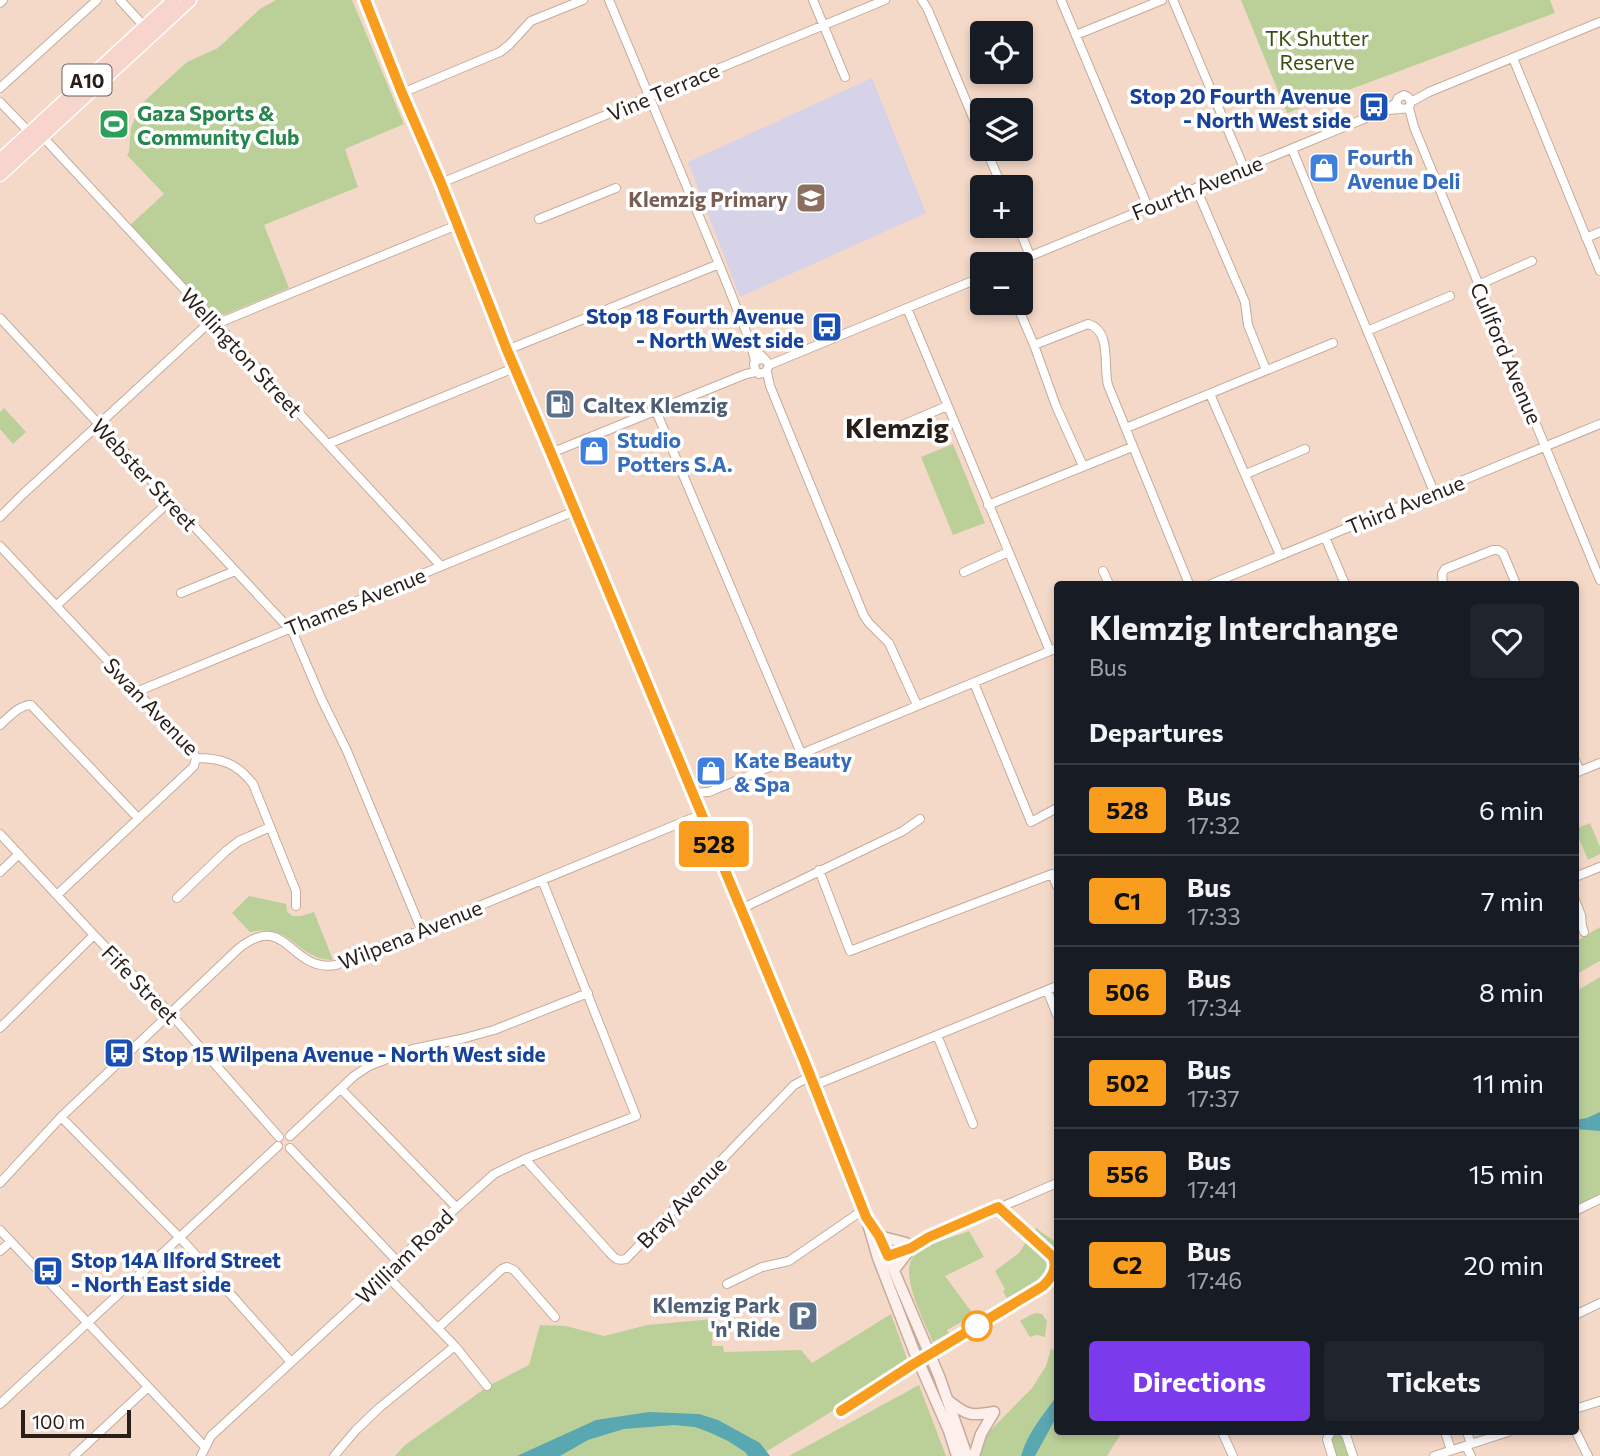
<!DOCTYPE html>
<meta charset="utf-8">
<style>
:root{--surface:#171b24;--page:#20242c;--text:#f1f3f6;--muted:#9ea1a6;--line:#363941;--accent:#7c3aed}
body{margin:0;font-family:Commissioner,sans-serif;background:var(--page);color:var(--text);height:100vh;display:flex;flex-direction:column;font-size:26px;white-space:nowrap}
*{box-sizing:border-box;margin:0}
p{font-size:23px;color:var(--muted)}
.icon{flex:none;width:38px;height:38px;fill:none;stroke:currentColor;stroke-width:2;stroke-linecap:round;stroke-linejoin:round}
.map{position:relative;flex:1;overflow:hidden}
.drawer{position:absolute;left:1054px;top:581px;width:525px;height:854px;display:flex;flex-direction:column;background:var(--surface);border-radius:7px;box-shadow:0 4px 10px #0003}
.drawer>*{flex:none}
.badge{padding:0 14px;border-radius:5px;font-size:24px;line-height:46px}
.fabs{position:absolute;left:970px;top:21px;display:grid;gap:14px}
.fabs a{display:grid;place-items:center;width:63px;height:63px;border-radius:7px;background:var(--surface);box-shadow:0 4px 10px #0003;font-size:35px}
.scale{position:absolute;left:21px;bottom:18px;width:110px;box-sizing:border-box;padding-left:7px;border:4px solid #291e18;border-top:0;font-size:19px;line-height:24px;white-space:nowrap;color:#291e18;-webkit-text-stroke:5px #fff;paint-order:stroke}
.map>.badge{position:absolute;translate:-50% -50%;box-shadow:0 0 0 4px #fff}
h2{padding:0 35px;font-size:26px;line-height:63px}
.round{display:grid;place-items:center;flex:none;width:74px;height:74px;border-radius:7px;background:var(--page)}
.summary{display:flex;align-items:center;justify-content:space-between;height:119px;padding:0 35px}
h1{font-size:33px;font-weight:700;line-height:52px}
.button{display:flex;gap:14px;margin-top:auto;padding:14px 35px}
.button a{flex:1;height:80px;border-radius:7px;background:var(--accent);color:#fff;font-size:28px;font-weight:700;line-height:80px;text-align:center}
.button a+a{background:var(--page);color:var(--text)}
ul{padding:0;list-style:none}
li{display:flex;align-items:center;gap:21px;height:91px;padding:0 35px;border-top:2px solid var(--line)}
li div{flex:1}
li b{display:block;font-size:26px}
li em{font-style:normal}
li .badge{min-width:77px;font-weight:700;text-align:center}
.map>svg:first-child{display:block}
</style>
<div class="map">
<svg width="1600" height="1456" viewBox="0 0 1600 1456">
<rect width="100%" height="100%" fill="#f5d9c8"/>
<path fill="#d6d2e8" d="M872,78l54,135 -186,84 -52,-135z"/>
<path fill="#bbd099" d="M276,0h76l52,124 -59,25 13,38 -94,38 25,63 -63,26 -9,1 -8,-5 -79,-85 34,-31 -37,-39 2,-3 2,-24 9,-23 47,-43 31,-14 42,-39z
M1241,0h309l5,13 -268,100z
M4,408l22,24 -13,12 -13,-15v-17z
M953,444l32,79 -32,12 -32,-78z
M1590,823l10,24v7l-12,6 -13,-31z
M249,896l37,8 1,7 5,5h9l13,-4 19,48c-37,0 -39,-37 -83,-28l-18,-19z
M1600,927v34l-25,14v-33z
M1600,977v220l-25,12v-217z
M1036,1228l21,15v14l-25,-23z
M969,1231l15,26 -39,19 29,39 -27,15 2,3 -16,9c-8,-20 -36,-70 -18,-87 12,-12 39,-18 54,-24z
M1026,1242c7,5 19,12 22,20 6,13 -31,30 -41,36l-4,-7 2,-2 -10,-18 24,-18z
M1037,1313l5,1 5,7 -2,16 -8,-2 -7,2 -10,-16 12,-7z
M891,1314l18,50 -150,92h-364l10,-11 85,-60 39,-20 11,-40 26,1 38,10 43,-11 66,-6 -1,27h11l1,6 77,-2 11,13z
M1051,1349l6,2v81h65l-15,24h-128l4,-18 49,-50 14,-22z
M919,1385l27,71h-157z
M1334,1433l6,2 2,2 6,19h-13l-5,-17z"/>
<path fill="#59a7b1" d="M1600,1112v19l-25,-2v-9l12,-2z
M1057,1396v20l-22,40h-14c7,-24 22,-41 36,-60z
M649,1412l50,2 19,6 42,23 10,13h-22l-3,-4 -17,-11 -17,-8 -16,-6 -21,-2 -50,4 -36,11 -28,16h-43l79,-36z"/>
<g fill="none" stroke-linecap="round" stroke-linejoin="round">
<g stroke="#c6ab9b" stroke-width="10">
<path id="minor" d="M120,0l25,27
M609,0l110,264 32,80 4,17
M813,0l32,77
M922,0l6,10 54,129
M1061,0l87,207
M1173,0l71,168
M0,3l3,-3
M1076,35l86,-35
M1513,58l87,213
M0,88l97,-88
M402,93l98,-41 9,-7 22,-24 52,-21
M0,102l30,31
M1411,102l18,-10 171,-70
M1409,108l5,19 186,453
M1389,110l20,-2 2,-6 -3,-5 -4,-2 -6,3 -2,5 4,6
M43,137l398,429
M986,149l16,38
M1292,149l142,343
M441,183l444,-183
M1196,188l49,114 3,23 18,45
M539,219l77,-31
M1018,226l12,30
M1586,238l14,-6
M1011,264l372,-153 13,-8
M1478,285l54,-24
M1016,303l18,42 22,61 27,60
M907,308l143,343
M0,318l284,305 7,5 30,70 26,53 74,178
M216,324l241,-99
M1367,331l83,-35
M1034,345l54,-21c24,6 15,43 20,61l81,199
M755,349c4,5 12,11 14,16l-3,7 -7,2 -4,-4 -1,-6 3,-4 6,-1
M507,350l212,-86
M769,365l213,-88
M767,372l3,14 94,230 5,7 20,20 28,62
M1210,394l70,161
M656,411l145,342
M900,426l47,-20
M1126,428l207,-85
M328,444l186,-76
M551,453l195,-79 10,-2
M1246,474l59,-25
M988,505l144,-58
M0,517l22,-22 190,-175
M1325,537l20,47
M0,546l183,195 11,13 2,4c25,0 41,5 57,26l43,107v15
M1103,571l6,13
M964,572l44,-20
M1211,584l389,-160
M1443,584l-1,-10 3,-5 48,-19h5l5,3 13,31
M181,593l54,-22
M57,605l113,-104
M974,683l57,139 26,-14
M136,692l439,-181
M0,725c9,-8 19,-20 31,-20l107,113
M1575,760l5,11
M1575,773l25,-10
M693,793l16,-1 348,-144
M0,834l94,101 76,78 109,124
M819,870l31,81 202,-77 5,12
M0,872l19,-18
M1575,877l25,-10
M57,895l132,-124 5,-5 2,-8
M177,898l49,-47 13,-10 31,-14
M1575,900l6,15 1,11 2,6
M741,909l162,-78 17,-12
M1047,990l10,25
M0,1028l94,-93
M937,1035l36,89
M815,1085l242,-99
M341,1089l115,118
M61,1117l124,126 106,119
M290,1136l64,-60 15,-10 44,-17 48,-10 33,-9 94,-37
M290,1148l107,113
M525,1159l85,94c5,6 8,8 16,6l168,-174 17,-9
M0,1183l61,-66 177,-168c49,-40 51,24 98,16l366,-151
M1575,1211l25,-12
M0,1230l205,217
M0,1251l10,-9
M883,1257l28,-9 18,-10 128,-55
M386,1275l69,71 32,40
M727,1284l35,-17 27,-6 74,-51
M1575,1315l25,-12
M438,1328l64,-59 5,-2 7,3 41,47
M0,1404l278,-258
M1575,1409l25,-8
M1575,1430l13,26
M1222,1432l11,24
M1331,1432l-4,7 5,17
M1343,1432l3,3 7,21
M1445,1432l6,18
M1467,1432l4,12
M1466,1446l5,10
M74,1456l74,-69
M201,1456l10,-20 175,-161 11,-14 97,-87 31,-15 111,-43 -94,-236
M334,1456l22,-26 23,-22 76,-62
M1434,1456l74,-24"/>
</g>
<g stroke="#c6ab9b" stroke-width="13">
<path id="secondary" d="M365,0l37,93 39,90 66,167 44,103 264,632 51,132 12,41 36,93 35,80 8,25
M872,1225l7,11 60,140 28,80
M879,1236l27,7
M894,1270l17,-22
M949,1401c18,15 23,15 45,11
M974,1456l7,-22 13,-22"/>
</g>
<g stroke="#fff" stroke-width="15">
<path id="trunk" d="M0,160l174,-160
M0,175l190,-175"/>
</g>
<use href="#minor" stroke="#fff" stroke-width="8"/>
<use href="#secondary" stroke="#fcefec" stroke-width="10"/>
<use href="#trunk" stroke="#f7d4cc" stroke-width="12"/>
</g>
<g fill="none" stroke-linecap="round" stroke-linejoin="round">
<g stroke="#fff" stroke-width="16">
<path id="line" d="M365,0l37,93 39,90 66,167 44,103 253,607 62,157 13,19 9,20 23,-8 18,-11 69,-30 55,50c5,12 -2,21 -10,29l-131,79 -71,46"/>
</g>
<use href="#line" stroke="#f99d1e" stroke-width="10"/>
</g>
<defs>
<g id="bus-square" transform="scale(1.575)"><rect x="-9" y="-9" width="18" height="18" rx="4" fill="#1a4fb4" stroke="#fff"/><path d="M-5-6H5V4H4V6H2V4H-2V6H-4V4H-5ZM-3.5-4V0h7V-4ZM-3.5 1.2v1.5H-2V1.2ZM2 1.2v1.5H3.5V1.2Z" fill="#fff"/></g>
<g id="stadium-square" transform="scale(1.575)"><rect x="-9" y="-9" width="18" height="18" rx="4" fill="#2e9e5b" stroke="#fff"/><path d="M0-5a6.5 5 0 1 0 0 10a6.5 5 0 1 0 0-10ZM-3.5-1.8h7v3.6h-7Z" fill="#fff"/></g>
<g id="shop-square" transform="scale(1.575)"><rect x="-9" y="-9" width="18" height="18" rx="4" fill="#3f7fe0" stroke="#fff"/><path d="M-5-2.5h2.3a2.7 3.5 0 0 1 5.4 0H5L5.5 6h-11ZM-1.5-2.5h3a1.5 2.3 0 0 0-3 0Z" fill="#fff"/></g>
<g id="school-square" transform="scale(1.575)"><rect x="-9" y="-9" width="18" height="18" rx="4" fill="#8d6e63" stroke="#fff"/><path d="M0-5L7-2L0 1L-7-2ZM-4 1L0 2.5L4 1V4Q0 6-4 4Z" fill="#fff"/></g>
<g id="fuel-square" transform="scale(1.575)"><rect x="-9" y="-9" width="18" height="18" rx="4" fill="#5c6f8a" stroke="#fff"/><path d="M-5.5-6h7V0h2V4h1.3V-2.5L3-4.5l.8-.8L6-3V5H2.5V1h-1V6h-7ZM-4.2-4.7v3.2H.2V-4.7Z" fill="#fff"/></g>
<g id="parking-square" transform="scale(1.575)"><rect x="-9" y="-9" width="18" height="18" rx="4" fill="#5c6f8a" stroke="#fff"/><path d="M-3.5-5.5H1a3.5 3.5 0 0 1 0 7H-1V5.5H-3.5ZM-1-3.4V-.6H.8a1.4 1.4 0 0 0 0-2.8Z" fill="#fff"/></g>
</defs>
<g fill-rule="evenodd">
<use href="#bus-square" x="1374" y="107"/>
<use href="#stadium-square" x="114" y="124"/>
<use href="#shop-square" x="1324" y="168"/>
<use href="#school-square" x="811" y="198"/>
<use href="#bus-square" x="827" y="327"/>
<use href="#fuel-square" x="560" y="404"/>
<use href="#shop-square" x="594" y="451"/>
<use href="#shop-square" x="711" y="771"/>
<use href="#bus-square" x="119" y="1053"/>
<use href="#bus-square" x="48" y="1271"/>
<use href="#parking-square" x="803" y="1316"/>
</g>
<circle fill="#fff" stroke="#f99d1e" stroke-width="3.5" cx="977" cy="1326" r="14"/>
<g text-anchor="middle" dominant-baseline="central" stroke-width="7" stroke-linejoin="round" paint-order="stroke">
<rect fill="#fff" stroke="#69625d" stroke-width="2" x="62.5" y="64.5" width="49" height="31" rx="5"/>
<g font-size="19" font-weight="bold" fill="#291e18">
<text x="87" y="80">A10</text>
</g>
<g font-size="21" fill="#3c4f13" stroke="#fff">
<text x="1317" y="37">TK Shutter<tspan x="1317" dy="24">Reserve</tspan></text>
</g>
<g font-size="21" fill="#291e18" stroke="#fff">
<text transform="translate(663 91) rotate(-23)">Vine Terrace</text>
<text transform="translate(1197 187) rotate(-22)">Fourth Avenue</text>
<text transform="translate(242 352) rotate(47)">Wellington Street</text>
<text transform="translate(1507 353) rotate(67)">Cullford Avenue</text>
<text transform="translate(145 474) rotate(47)">Webster Street</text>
<text transform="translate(1405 504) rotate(-22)">Third Avenue</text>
<text transform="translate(355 601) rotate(-22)">Thames Avenue</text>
<text transform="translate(152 706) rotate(46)">Swan Avenue</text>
<text transform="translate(410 934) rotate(-22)">Wilpena Avenue</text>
<text transform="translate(141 984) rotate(46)">Fife Street</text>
<text transform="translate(681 1202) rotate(-46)">Bray Avenue</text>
<text transform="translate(404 1256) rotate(-44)">William Road</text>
</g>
<g font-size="21" font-weight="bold" fill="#164399" stroke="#fff" text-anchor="end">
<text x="1351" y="95">Stop 20 Fourth Avenue<tspan x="1351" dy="24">- North West side</tspan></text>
<text x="804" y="315">Stop 18 Fourth Avenue<tspan x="804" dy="24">- North West side</tspan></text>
<text x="142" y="1053" text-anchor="start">Stop 15 Wilpena Avenue - North West side</text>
<text x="71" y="1259" text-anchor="start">Stop 14A Ilford Street<tspan x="71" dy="24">- North East side</tspan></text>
</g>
<g font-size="21" font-weight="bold" fill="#27864d" stroke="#fff" text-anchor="start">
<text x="137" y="112">Gaza Sports &amp;<tspan x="137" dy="24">Community Club</tspan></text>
</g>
<g font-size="21" font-weight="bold" fill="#366cbe" stroke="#fff" text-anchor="start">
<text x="1347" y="156">Fourth<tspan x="1347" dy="24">Avenue Deli</tspan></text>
<text x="617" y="439">Studio<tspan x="617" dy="24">Potters S.A.</tspan></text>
<text x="734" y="759">Kate Beauty<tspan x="734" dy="24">&amp; Spa</tspan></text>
</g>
<g font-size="21" font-weight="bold" fill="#785e54" stroke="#fff" text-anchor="end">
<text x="788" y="198">Klemzig Primary</text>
</g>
<g font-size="21" font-weight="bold" fill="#4e5e75" stroke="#fff" text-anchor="start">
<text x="583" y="404">Caltex Klemzig</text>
<text x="780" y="1304" text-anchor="end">Klemzig Park<tspan x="780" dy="24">'n' Ride</tspan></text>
</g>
<g font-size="28" font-weight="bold" fill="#291e18" stroke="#fff">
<text x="897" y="427">Klemzig</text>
</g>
</g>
</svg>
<div class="fabs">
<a><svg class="icon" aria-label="locate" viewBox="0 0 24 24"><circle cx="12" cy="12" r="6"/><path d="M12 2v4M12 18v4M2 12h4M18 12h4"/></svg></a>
<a><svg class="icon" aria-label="layers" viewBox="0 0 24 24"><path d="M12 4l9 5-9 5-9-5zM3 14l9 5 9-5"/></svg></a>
<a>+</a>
<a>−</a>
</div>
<div class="scale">100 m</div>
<b class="badge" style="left:714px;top:844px;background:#f99d1e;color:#111">528</b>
<section class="drawer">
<div class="summary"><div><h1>Klemzig Interchange</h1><p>Bus</p></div><a class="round"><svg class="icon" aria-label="heart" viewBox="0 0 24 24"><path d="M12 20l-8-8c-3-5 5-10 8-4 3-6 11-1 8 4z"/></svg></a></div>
<h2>Departures</h2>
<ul>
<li><span class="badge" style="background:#f99d1e;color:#111">528</span><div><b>Bus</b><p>17:32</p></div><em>6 min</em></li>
<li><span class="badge" style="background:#f99d1e;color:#111">C1</span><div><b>Bus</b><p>17:33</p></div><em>7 min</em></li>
<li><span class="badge" style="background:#f99d1e;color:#111">506</span><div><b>Bus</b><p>17:34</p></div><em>8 min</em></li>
<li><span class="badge" style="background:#f99d1e;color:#111">502</span><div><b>Bus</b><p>17:37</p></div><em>11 min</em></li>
<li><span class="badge" style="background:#f99d1e;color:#111">556</span><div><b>Bus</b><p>17:41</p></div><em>15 min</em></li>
<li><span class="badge" style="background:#f99d1e;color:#111">C2</span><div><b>Bus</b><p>17:46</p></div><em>20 min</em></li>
</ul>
<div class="button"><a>Directions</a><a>Tickets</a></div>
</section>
</div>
